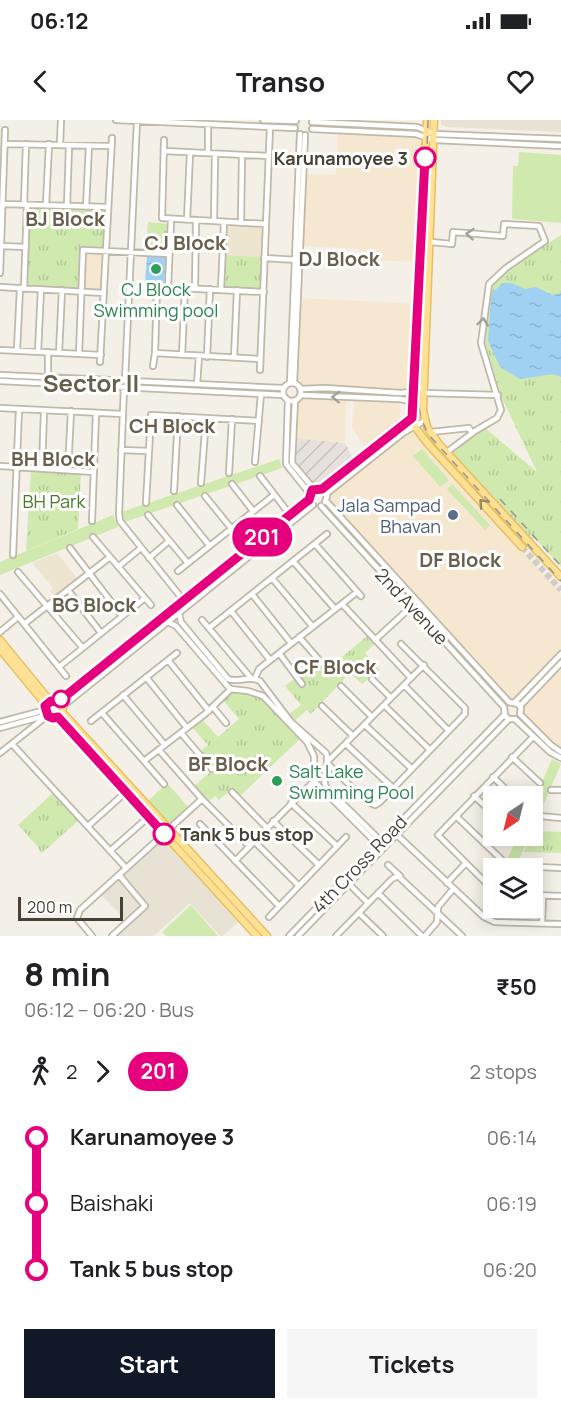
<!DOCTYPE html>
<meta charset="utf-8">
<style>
:root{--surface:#fff;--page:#f6f6f6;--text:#202124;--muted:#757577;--accent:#111827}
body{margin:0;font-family:Manrope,sans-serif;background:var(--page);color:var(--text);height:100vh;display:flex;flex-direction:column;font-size:22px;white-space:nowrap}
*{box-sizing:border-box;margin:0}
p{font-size:20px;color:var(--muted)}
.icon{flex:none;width:33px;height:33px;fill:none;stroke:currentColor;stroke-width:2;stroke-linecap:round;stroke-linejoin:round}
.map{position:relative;height:816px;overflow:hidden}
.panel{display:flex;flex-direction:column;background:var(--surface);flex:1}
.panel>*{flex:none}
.badge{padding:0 12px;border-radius:20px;font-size:21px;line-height:39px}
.needle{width:39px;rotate:215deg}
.buttons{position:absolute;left:483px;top:666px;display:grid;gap:12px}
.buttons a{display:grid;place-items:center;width:60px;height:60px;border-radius:0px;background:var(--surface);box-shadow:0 3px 15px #0003;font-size:30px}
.scale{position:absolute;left:18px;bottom:15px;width:105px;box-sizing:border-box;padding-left:6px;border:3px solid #474036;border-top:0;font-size:16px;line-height:21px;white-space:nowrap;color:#474036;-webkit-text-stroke:4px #fff;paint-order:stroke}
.map>.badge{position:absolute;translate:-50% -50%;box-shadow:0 0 0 3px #fff}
.legs{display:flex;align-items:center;gap:9px;height:66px;padding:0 24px;font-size:20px}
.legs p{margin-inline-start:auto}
.head{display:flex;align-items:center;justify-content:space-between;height:102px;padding:0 24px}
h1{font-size:33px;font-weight:700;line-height:45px}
.button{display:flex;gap:12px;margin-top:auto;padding:12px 24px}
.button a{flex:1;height:69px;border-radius:0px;background:var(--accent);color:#fff;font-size:24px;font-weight:700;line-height:69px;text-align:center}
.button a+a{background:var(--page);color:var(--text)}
ul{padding:0 24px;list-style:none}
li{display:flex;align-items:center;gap:21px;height:66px;font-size:22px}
li i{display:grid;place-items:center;width:9px;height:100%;margin:0 8px;background:currentColor}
li i::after{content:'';width:15px;height:15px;margin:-8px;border:4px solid;border-radius:50%;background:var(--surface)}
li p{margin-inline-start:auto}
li:first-child i{background:linear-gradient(#0000 50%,currentColor 0)}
li:last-child i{background:linear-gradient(currentColor 50%,#0000 0)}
.status{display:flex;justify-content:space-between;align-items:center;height:42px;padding:0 30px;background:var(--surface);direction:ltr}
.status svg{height:16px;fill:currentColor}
header{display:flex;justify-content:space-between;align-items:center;height:78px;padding:0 24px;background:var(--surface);font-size:27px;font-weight:700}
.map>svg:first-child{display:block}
</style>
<div class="status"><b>06:12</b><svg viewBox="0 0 49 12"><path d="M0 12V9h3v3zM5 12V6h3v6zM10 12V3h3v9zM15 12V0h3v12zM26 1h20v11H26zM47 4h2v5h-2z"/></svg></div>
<header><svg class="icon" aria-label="back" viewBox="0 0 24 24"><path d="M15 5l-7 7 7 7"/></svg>Transo<svg class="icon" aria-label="heart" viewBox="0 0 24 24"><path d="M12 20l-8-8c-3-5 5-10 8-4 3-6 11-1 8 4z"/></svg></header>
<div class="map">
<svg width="561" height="816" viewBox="0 0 561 816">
<defs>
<pattern id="industrial-furrows" width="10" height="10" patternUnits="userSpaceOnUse" patternTransform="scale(1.5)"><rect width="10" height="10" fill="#e6e1dc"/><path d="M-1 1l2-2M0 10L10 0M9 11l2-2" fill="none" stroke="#c7c2bd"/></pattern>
<pattern id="park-tufts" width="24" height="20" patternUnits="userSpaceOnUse" patternTransform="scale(1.5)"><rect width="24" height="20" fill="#cfe9ae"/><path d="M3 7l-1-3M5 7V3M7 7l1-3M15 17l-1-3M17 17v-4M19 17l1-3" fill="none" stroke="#b3c996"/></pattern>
<pattern id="water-ripples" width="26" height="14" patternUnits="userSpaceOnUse" patternTransform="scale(1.5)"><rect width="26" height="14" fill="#a1d1f2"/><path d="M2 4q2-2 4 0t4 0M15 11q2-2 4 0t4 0" fill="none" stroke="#8cb4d0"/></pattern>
</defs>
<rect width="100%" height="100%" fill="#f4f0e7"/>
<path fill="#e8e2d5" d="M441,0h120v12l-113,-5 -7,-2z
M164,716l77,84 -18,16h-3l-30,-33 -36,33h-37l-3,-3 12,-13 -27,-27z"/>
<path fill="#f6e7d1" d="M338,11l79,4 8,4 -7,123 -58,-2 -1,-11 -57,-3 3,-72 31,1z
M83,131l21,1 -2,40 -19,-2z
M300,178l116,6 -4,82 -5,5 -105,-4 -6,-5z
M300,277l46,2 -1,44 -51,-5 2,-37z
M354,279l46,1v26l-33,26 -15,-25z
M409,312l9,3 143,159v58l-46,49 -5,-1 -182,-199v-6l75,-60z
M561,546v85l-39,-37v-7z"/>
<path fill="url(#industrial-furrows)" d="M294,318l51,5 10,18 -33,27h-8l-19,-24z"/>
<path fill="#ede5d0" d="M224,104l41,1 -3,32 -38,-2z
M57,433l21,26 -22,19 -6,-7 3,-3 -21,-25z"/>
<path fill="#cfe9ae" d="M519,32l42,3v68l-49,-4 1,-53h5z
M422,329l27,31 -9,7 -27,-31z
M279,339l3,9 -157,54 -4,-10z
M452,364l38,41 -5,5 -38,-41z
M113,395l5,12 -118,48v-13z
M552,639l9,5 -28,65v-26z
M167,663l22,25 -19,19 -23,-25z
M518,716h12l-15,32h-12z
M191,785l27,31h-52l-4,-4z"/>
<path fill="url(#park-tufts)" d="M28,86l76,3v40h-23l-1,41 -55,-3z
M148,102l21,2 -2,28 -21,-2z
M561,115v332l-26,-29 -3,2 -82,-86 11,-11 23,-16 53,45 -35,-74 -17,-56 7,-57 29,-24z
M224,135l38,2 -1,33 -39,-2z
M31,350l50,3 -3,56 -52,22z
M368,515l7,8 -10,10 15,17 -18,14 -12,-11 -39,41 -4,-4 -13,11 -6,-6 13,-10 -16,-19 22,-17 5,5 10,-9 5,5z
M229,572c37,-2 49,22 72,46l-62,59 -7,-8 -13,11 -4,-4 -8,7 -14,-16 21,-18 -15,-17 9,-7 -17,-19 11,-7 16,18 21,-18 -16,-19z
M54,672l26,27 -39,35 -3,-7 -20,-22z
M533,711l28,1v21l-37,-1z"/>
<path fill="url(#water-ripples)" d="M147,136l19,1 -2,26 -19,-1z
M503,163h8l14,6 11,-2 17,8 8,-2v84l-8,-3 -33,5 -20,-12 -12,-26 3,-45 3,-5z"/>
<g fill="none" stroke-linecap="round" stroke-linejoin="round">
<path stroke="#d1cdc4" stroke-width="6" stroke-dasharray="6 3" stroke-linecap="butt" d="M522,427l39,43"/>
<g stroke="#c0b8a9" stroke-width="8">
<path id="minor" d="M116,0l179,8
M263,0l33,1
M312,2l105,5 17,7 127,5
M312,9l104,5 18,6 127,6
M164,20l-2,78 104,6
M5,24l105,2
M60,25l1,-25
M164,31l105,5
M208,33v-29
M3,84l104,3
M24,84l2,-60
M46,85l3,-61
M67,86l2,-60
M86,87l3,-61
M187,100l3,-67
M214,101l1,-67
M241,103l1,-68
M431,122l21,2 1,-12 50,4 1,-12 35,2 6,15 -39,27 -17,16 -8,59 20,67 -4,8 -22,13 -28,21
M0,126l26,1
M264,138l33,2
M0,153l5,-143
M0,167l104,6
M168,167l3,-67
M24,168l3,-83
M195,168l1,-67
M221,169l3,-67
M0,230l101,5
M17,230l3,-62
M38,232l3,-63
M59,233l3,-63
M155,233l2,-66 107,5
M79,234l4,-104 86,4
M182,235l3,-67
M207,237l3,-68
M234,238l3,-68
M100,242l12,-224
M153,246l2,-13 105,6
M260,250l10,-243
M0,255l283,13
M48,257v-25
M125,260l12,-259
M0,261l283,14
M290,263l10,-249
M294,263l11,-248
M283 272a9 9 0 1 1 18 0a9 9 0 1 1-18 0Z
M197,264l2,-28
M124,267l-5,127 1,7 64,80
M300,269l25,-1 76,5 8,-1 5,-4h10
M424,273l74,2
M300,275l99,4 7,1 7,6
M288,280l-2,64 24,30
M295,280l-3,63 22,26
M0,288l123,6
M431,312l38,-4 3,5
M121,330l28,1
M255,342l6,-68
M0,346l94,6
M42,349l2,-59
M68,350l3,-59
M229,353l3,-54
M260,356l31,40
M201,363l5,-65
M232,364l21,27
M322,369l5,7 -2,6
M174,371l4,-75
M326,374l77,-61 21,-12
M205,376l26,32
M309,380l3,-9 10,-2 101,-79
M326,381l183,201
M146,383l5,-88 108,6
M177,385l32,40
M321,386l183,201
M148,395l39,47
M92,401l4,-108
M93,417l58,68
M315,424l46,52
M70,428l52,68
M13,435l6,-146
M149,438l20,-17
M293,441l42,48
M119,446l22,-18
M178,451l96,-76
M18,452l64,75
M272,458l41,49
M68,470l33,43
M0,474l66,82
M252,474l39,49
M342,484l69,74
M231,491l39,49
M179,493l2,9 47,57c10,4 21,-4 32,2l31,41 35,31c5,11 -6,21 0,34l53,52 4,1
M202,500l49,58
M168,502l8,4 54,63 18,2 15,5 44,46 7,14v25l62,62 -1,4
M24,504l86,-67
M209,508l118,-94
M0,512l18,-15
M299,517l27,31
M375,520l37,-34
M279,533l23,31
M168,540l41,51
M59,547l86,-69
M146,557l41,51
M255,558l4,-9 98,-77
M372,559l19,19
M404,565l45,46
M341,566l31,31
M123,575l42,50
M58,582l251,-202
M509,582l9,2 3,4 -1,6 31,31 10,7
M515,582l46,-48
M384,585l46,45
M322,586l31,30
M520,586l41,-43
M62,587l251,-202
M213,587l13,16
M504,587l1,9 4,3h6l35,33 11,6
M102,593l62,71
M91,601l86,-68
M0,602l45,-12
M365,605l47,44
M0,608l44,-12
M181,613l31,36
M12,624l114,124
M346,624l47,44
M159,630l43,49 47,47
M0,633l43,-34 8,-1
M512,637l28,26
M144,641l61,-47 26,-25
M328,641l96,-96
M327,643l39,38 9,4 5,-3 85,-88v-6l-64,-64
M493,657l20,19
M551,670h10
M232,672l35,36
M474,676l20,18
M291,683l46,43
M456,696l47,45
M540,696l21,2
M273,701l46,44
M200,704l79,82
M88,706l38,-34
M169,709l33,-30
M397,715l87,82 11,5 66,2
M383,720l121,-125
M254,721l45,45
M110,731l35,-31
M235,741l79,-80
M388,745l12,11
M519,746l42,2
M447,763l19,-20
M349,764l19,19
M492,769l-54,-54 95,-98
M378,773l44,43
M532,775l29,1
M359,793l24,23
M269,797l77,-80
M542,803l1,-27
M92,816l-15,-18 3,-8 84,-76
M112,816l33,-30 -26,-31
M289,816l88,-90
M298,816l211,-217
M336,816l56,-57 6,-3 64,60
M425,816l12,-14 1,-15 15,-18"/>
</g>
<g stroke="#e7bf62" stroke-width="9">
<path id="major" d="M427,0l-15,298 3,9 13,17 94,103
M434,0l-11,290 4,17 12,17 122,133
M0,520l50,61
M0,529l46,56 1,10 6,3 5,-1 199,219
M49,582c6,-3 11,-1 14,6l-2,7
M62,592l205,224"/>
</g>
<use href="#minor" stroke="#fff" stroke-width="4.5"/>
<use href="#major" stroke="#ffe195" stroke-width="6"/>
<path stroke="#969696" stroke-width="1.5" stroke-dasharray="8 8" stroke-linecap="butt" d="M428,0l-10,282 3,16 7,16 133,147
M500,379l61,67"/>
</g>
<defs><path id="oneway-chevron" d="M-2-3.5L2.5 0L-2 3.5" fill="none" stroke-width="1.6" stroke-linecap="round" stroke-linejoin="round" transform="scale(1.5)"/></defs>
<g stroke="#a3a09a">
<use href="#oneway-chevron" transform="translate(470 114) rotate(-175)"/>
<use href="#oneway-chevron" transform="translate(483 202) rotate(-82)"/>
<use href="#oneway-chevron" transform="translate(336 277) rotate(-178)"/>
</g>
<use stroke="#9a8861" href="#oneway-chevron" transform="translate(483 383) rotate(-133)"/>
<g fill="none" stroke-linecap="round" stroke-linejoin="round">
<g stroke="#fff" stroke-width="14">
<path id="line-1" d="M164,714l-106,-117 -5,1 -5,-2 -3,-10 6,-5 7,1 248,-200 3,-2 3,-10 10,-1 90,-71 13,-260"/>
</g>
<use href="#line-1" stroke="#e6007e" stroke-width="9"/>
</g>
<g fill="#fff" stroke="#e6007e" stroke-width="3">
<circle cx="425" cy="38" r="10"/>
<circle cx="61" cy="579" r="8"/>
<circle cx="164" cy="714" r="10"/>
</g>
<g fill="#2e9e5b" stroke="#fff" stroke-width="2">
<circle cx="156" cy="149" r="6"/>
<circle cx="277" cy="661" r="6"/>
</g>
<circle fill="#5c6f8a" stroke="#fff" stroke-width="2" cx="453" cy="395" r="6"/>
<g text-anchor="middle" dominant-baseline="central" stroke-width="6" stroke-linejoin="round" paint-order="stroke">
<g font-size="18" font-weight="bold" fill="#474036" stroke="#fff" text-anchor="end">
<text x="408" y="38">Karunamoyee 3</text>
<text x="180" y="714" text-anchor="start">Tank 5 bus stop</text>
</g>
<g font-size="18" fill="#27864d" stroke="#fff">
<text x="156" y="169">CJ Block<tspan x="156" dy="21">Swimming pool</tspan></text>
<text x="289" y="651" text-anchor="start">Salt Lake<tspan x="289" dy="21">Swimming Pool</tspan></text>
</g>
<g font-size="18" fill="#467b27" stroke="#fff">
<text x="54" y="381">BH Park</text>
</g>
<g font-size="18" fill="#4e5e75" stroke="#fff" text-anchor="end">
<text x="441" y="385">Jala Sampad<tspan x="441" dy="21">Bhavan</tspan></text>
</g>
<g font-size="18" fill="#474036" stroke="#fff">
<text transform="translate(412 486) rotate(47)">2nd Avenue</text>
<text transform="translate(359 744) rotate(-46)">4th Cross Road</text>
</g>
<g font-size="20" font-weight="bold" fill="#6a5e4c" stroke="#fff">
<text x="65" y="98">BJ Block</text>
<text x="185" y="122">CJ Block</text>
<text x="339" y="138">DJ Block</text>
<text x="172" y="305">CH Block</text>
<text x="53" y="338">BH Block</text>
<text x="460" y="439">DF Block</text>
<text x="94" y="484">BG Block</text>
<text x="335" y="546">CF Block</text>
<text x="228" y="643">BF Block</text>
</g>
<g font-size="24" font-weight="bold" fill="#6a5e4c" stroke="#fff">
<text x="91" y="262">Sector II</text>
</g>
</g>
</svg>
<div class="buttons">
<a><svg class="needle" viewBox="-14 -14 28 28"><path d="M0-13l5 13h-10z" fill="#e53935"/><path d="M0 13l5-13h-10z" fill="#757577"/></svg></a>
<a><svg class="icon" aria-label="layers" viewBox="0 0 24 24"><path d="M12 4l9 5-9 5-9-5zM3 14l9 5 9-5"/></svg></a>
</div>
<div class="scale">200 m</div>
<b class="badge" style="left:262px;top:417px;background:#e6007e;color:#fff">201</b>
</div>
<section class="panel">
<div class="head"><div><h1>8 min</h1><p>06:12 – 06:20 · Bus</p></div><b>₹50</b></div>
<div class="legs"><svg class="icon" aria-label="walk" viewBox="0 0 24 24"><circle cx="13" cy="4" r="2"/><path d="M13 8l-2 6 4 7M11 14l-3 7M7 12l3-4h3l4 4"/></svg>2<svg class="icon" aria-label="forward" viewBox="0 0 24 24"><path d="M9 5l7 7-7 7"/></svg><b class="badge" style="background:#e6007e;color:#fff">201</b><p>2 stops</p></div>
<ul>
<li><i style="color:#e6007e"></i><b>Karunamoyee 3</b><p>06:14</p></li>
<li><i style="color:#e6007e"></i><span>Baishaki</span><p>06:19</p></li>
<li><i style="color:#e6007e"></i><b>Tank 5 bus stop</b><p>06:20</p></li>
</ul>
<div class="button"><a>Start</a><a>Tickets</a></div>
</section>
